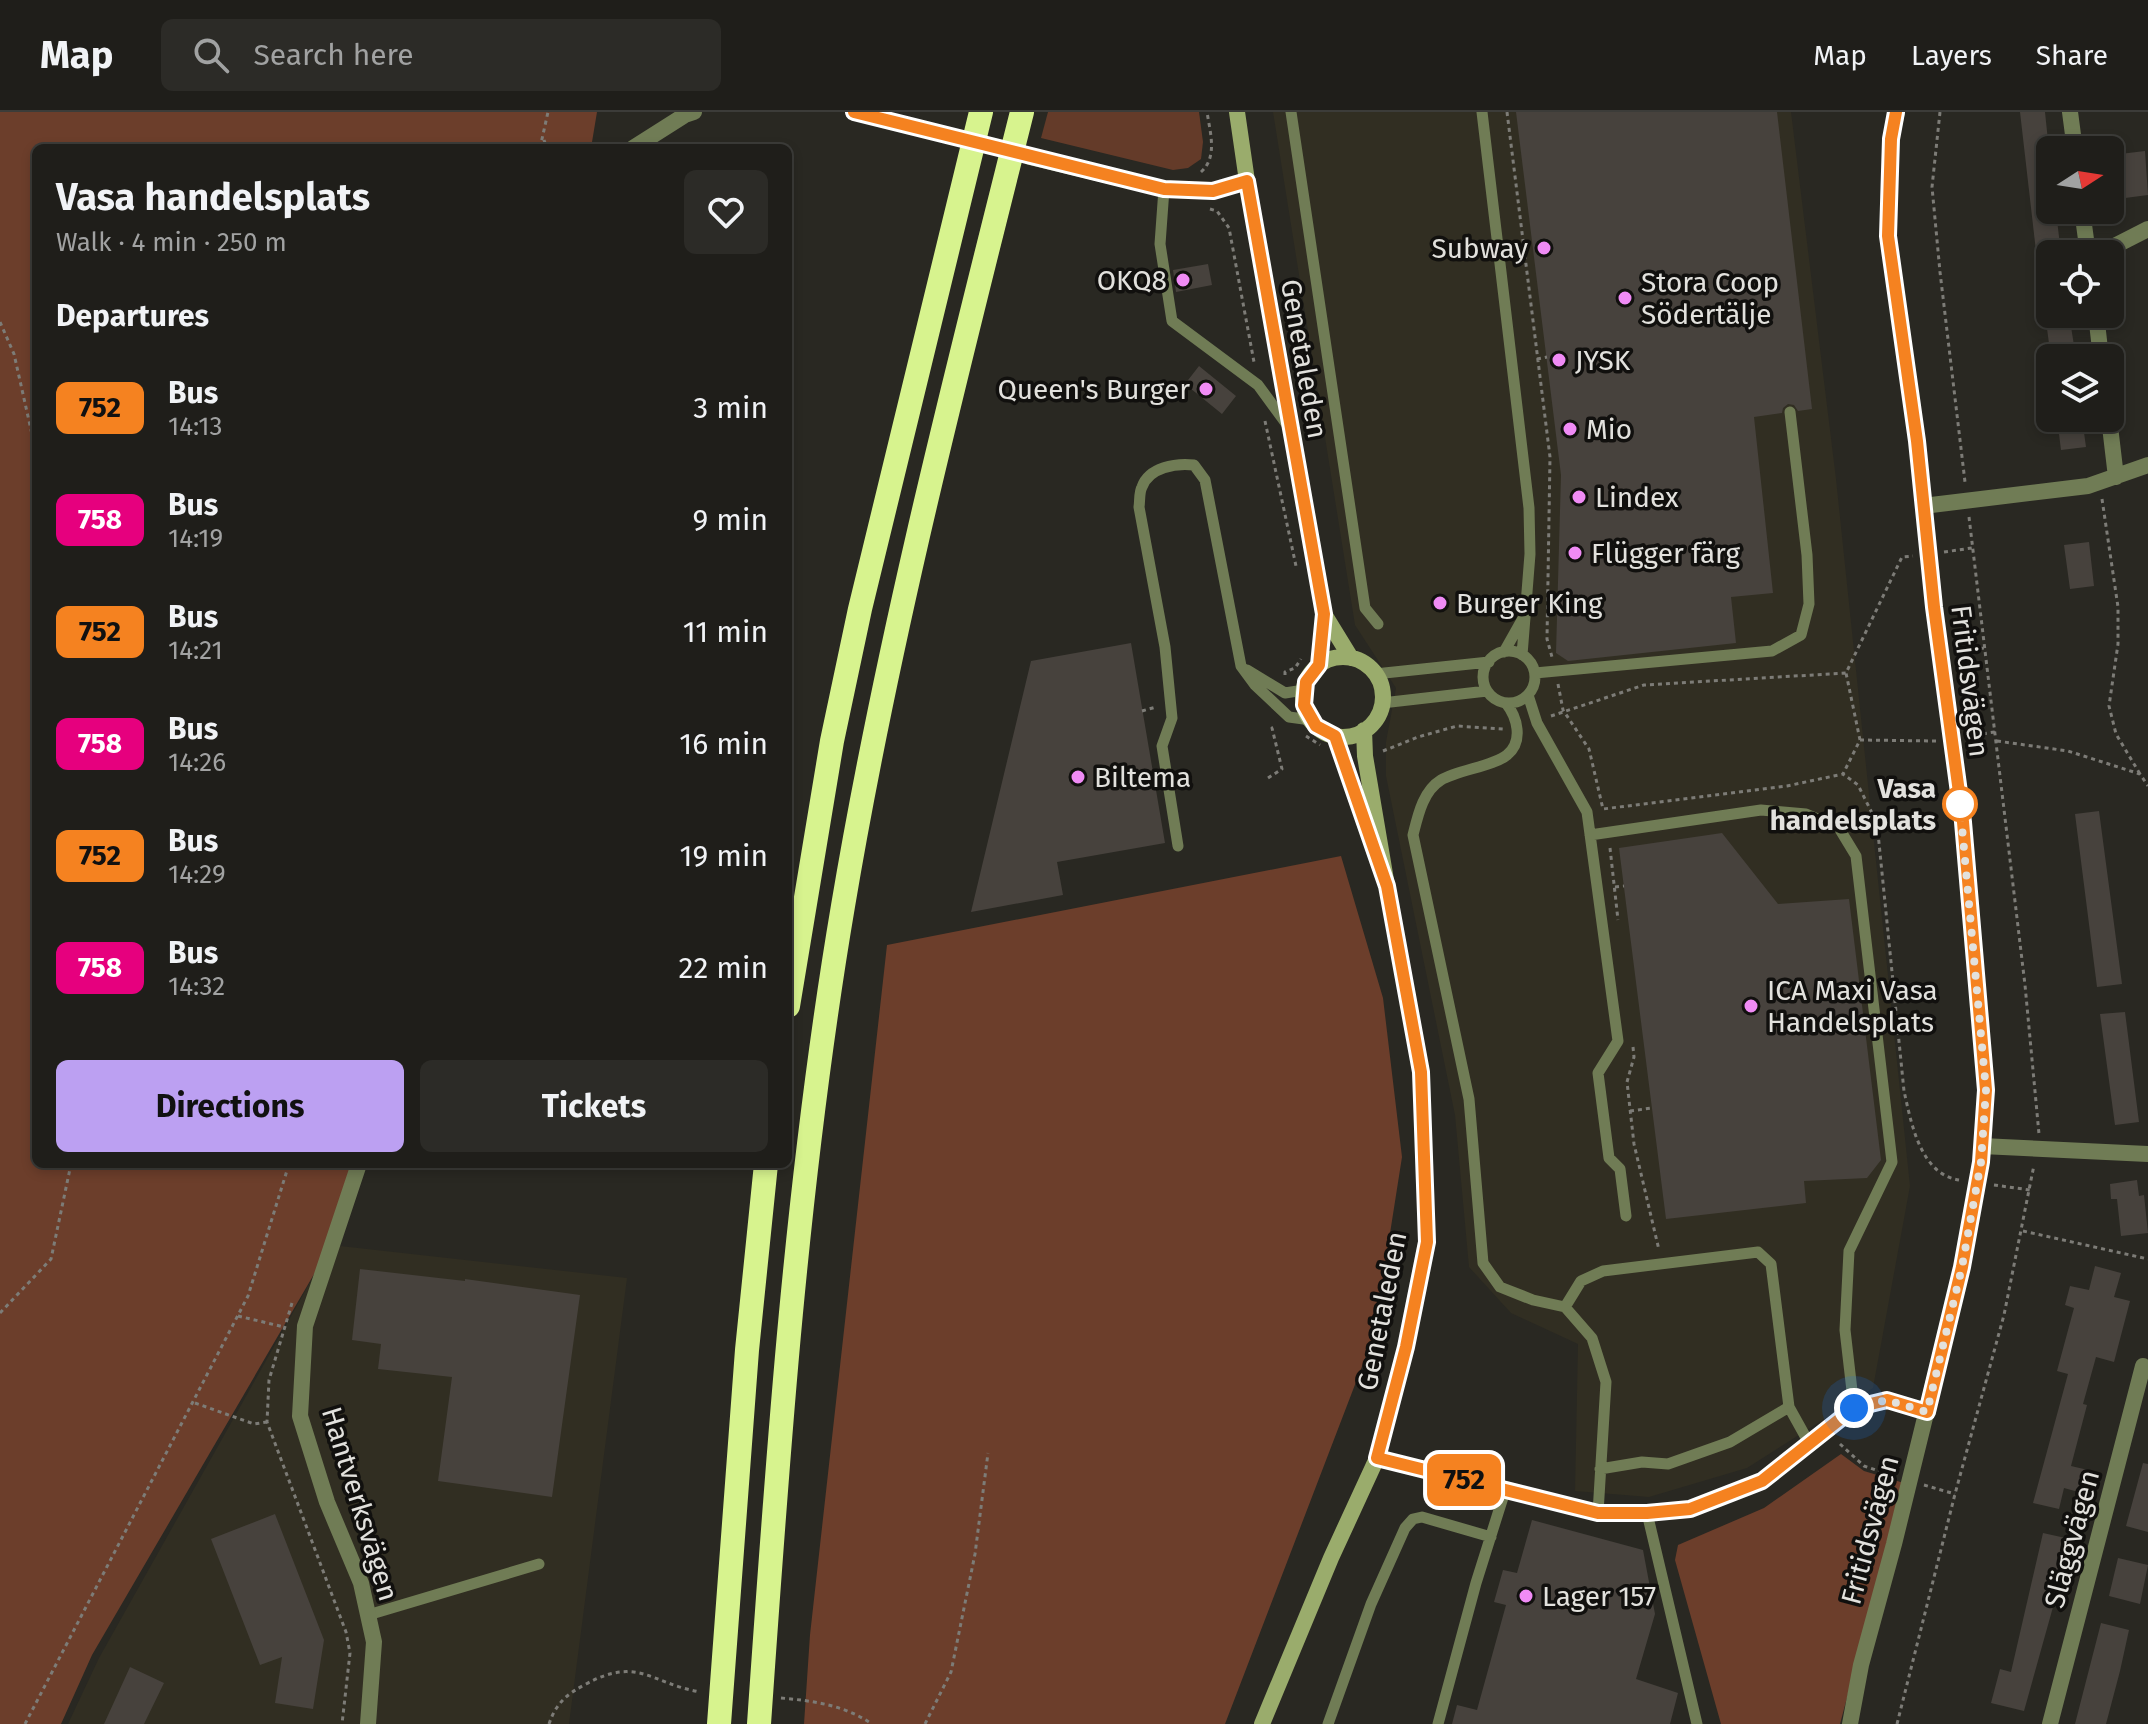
<!DOCTYPE html>
<meta charset="utf-8">
<style>
:root{--surface:#1f1e1a;--page:#2c2b27;--text:#f1f3f6;--muted:#a1a2a2;--line:#3c3c39;--accent:#bca0f2}
body{margin:0;font-family:"Fira Sans",sans-serif;background:var(--page);color:var(--text);height:100vh;display:flex;flex-direction:column;font-size:30px;white-space:nowrap}
*{box-sizing:border-box;margin:0}
p{font-size:26px;color:var(--muted)}
.icon{flex:none;width:44px;height:44px;fill:none;stroke:currentColor;stroke-width:2;stroke-linecap:round;stroke-linejoin:round}
.map{position:relative;flex:1;overflow:hidden}
.details{position:absolute;left:32px;top:32px;width:760px;height:1024px;display:flex;flex-direction:column;background:var(--surface);border-radius:12px;box-shadow:0 4px 12px #0003,0 0 0 2px var(--line)}
.details>*{flex:none}
.badge{padding:0 16px;border-radius:12px;font-size:28px;line-height:52px}
.needle{width:52px;rotate:78deg}
.tools{position:absolute;left:2036px;top:24px;display:grid;gap:16px}
.tools a{display:grid;place-items:center;width:88px;height:88px;border-radius:12px;background:var(--surface);box-shadow:0 4px 12px #0003,0 0 0 2px var(--line);font-size:40px}
.you{position:absolute;width:40px;height:40px;margin:-20px;border:6px solid #fff;border-radius:50%;background:#1a73e8;box-shadow:0 0 0 12px #1a73e833}
.map>.badge{position:absolute;translate:-50% -50%;box-shadow:0 0 0 4px #fff}
h2{padding:0 24px;font-size:30px;line-height:72px}
.round{display:grid;place-items:center;flex:none;width:84px;height:84px;border-radius:12px;background:var(--page)}
.summary{display:flex;align-items:center;justify-content:space-between;height:136px;padding:0 24px}
h1{font-size:38px;font-weight:700;line-height:60px}
.cta{display:flex;gap:16px;margin-top:auto;padding:16px 24px}
.cta a{flex:1;height:92px;border-radius:12px;background:var(--accent);color:#111;font-size:32px;font-weight:700;line-height:92px;text-align:center}
.cta a+a{background:var(--page);color:var(--text)}
ul{padding:0;list-style:none}
li{display:flex;align-items:center;gap:24px;height:112px;padding:0 24px}
li div{flex:1}
li b{display:block;font-size:30px}
li em{font-style:normal}
li .badge{min-width:88px;font-weight:700;text-align:center}
header{display:flex;align-items:center;gap:48px;box-sizing:border-box;height:112px;padding:0 40px;background:var(--surface);border-bottom:2px solid var(--line)}
header strong{font-size:38px}
nav{display:flex;gap:44px;margin-inline-start:auto;font-size:28px}
.search{width:560px;height:72px;background:var(--page);display:flex;align-items:center;gap:20px;box-sizing:border-box;padding:0 28px;border-radius:12px;color:var(--muted);font-size:30px}
.map>svg:first-child{display:block}
</style>
<header>
<strong>Map</strong>
<div class="search"><svg class="icon" aria-label="search" viewBox="0 0 24 24"><circle cx="10" cy="10" r="6"/><path d="M15 15l6 6"/></svg>Search here</div>
<nav><a>Map</a><a>Layers</a><a>Share</a></nav>
</header>
<div class="map">
<svg width="2148" height="1612" viewBox="0 0 2148 1612">
<rect width="100%" height="100%" fill="#292822"/>
<path fill="#312e22" d="M1273,0h518l45,367 74,707 -37,202 -126,80 -98,29 -74,-6 3,-147 -67,-31 -42,-46 -14,-152 -69,-339v-34l10,-54 -41,-63z
M331,1133l296,33 -58,446h-501l31,-66z"/>
<path fill="#643b29" d="M1048,0h151l4,30 -2,17 -13,9 -15,2 -132,-32z"/>
<path fill="#6c3e2b" d="M0,0h597l-6,36h-555v1016h323l-28,81 -239,410 -31,69h-61z
M1341,744l42,142 19,159 -28,178 -149,389h-421l6,-89 77,-690z
M1841,1342l23,17 40,12 -64,241h-119l-46,-164 3,-15 86,-37z"/>
<path fill="#47423d" d="M1516,0h261l35,297 -14,2 -4,-6 -6,-1 -5,4 -1,5 -28,4 19,176 -42,4 5,46 -168,18 -12,-8 5,-178z
M2020,0h25l5,48v52l6,-1 5,43h-11v32h-10z
M2145,39l3,44 -23,3 -5,-44z
M1208,152l4,21 -36,7 -3,-22z
M2045,202h24l7,44h-25z
M1199,254l37,30 -14,18 -37,-30z
M2057,306h25l4,29 -25,3z
M2089,430l5,44 -24,3 -6,-44z
M1131,531l34,200 -108,19 6,33 -92,17 60,-251z
M2099,699l23,173 -25,3 -22,-173z
M1722,721l56,71 71,-5 32,261 -14,18 -63,3 2,22 -140,16 -47,-371z
M2125,900l14,110 -24,3 -15,-111z
M2137,1068l2,16 5,-1 4,38 -27,3 -4,-37h-6l-1,-15z
M2095,1154l26,7 -7,24 16,4 -16,61 -18,-5 -13,47 4,1 -16,61 17,4 -6,23 -18,-5 -5,21 -26,-6 35,-129 -11,-3 17,-63 -9,-3 5,-19 19,4z
M360,1157l105,12v-2l115,16 -28,202 -114,-16 14,-104 -74,-8 3,-25 -29,-4z
M2143,1351l5,1v68l-22,-6z
M275,1402l49,126 -11,69 -38,-6 7,-46 -22,8 -49,-126z
M1532,1408l111,30 12,64 -19,65 42,14 -8,31h-218l5,-19 20,5 29,-105 -12,-3 9,-32 14,3z
M2043,1421l27,6 -9,33 -8,-2 -8,35 8,2 -29,104 -33,-8 9,-34 11,3z
M2118,1446l30,7 -8,39 -31,-8z
M2101,1511l28,7 -9,41 -14,53h-31z
M130,1555l34,16 -20,41h-40z"/>
<g fill="none" stroke-linecap="round" stroke-linejoin="round">
<path stroke="#45443e" stroke-width="16" stroke-dasharray="16 8" stroke-linecap="butt" d="M951,24l70,18"/>
<path stroke="#7d7c77" stroke-width="3" stroke-dasharray="4 4" stroke-linecap="butt" d="M1507,0l43,345 -3,182 5,18
M1940,0l-8,75 8,85 25,210
M544,28l3,8
M540,36l8,-36
M1201,60c17,-15 9,-40 6,-60
M1210,97l7,2 12,17 25,134
M0,210l14,32 22,98
M1537,247l10,-2
M1300,275l16,1
M1265,309l31,145
M2102,387l16,108v37l-9,62 7,28 24,40
M1969,405l56,468 14,149
M1944,440l28,-4
M1956,539l28,-3
M1285,563v-3l10,-4 6,-9
M1558,572l5,26 26,39 14,60 184,-23 56,-12
M1142,599l14,-4
M1551,604l93,-31 202,-12
M1306,624l14,9
M1967,624l28,-4
M1860,628l-14,-67 56,-116 11,-1
M1936,629l-76,-1 -17,34 15,11 19,38 27,268c7,31 16,83 55,89
M1997,629l71,10 72,23 8,12
M1383,639l35,-14 39,-11 46,3
M1268,666l14,-9 -10,-41 5,-1
M1610,736l8,72
M1615,775l9,-1
M1633,935l1,10 -7,25 7,62 25,106
M1630,999l22,-3
M1994,1073l36,5
M2023,1119l125,28
M292,1191l-23,77 -2,42 79,210 4,21 -8,71
M0,1201l51,-54 20,-95
M238,1204l46,11
M195,1291l59,21 13,-2
M1840,1332l24,22 30,10
M1924,1373l31,9
M781,1586c33,3 63,7 91,26
M25,1612l223,-428 41,-132
M549,1612c7,-21 18,-30 37,-40 52,-28 64,-1 114,8
M925,1612l26,-52 24,-118 13,-101
M1897,1612l58,-230 49,-179 30,-150"/>
<path stroke="#707c55" stroke-width="11" d="M1291,0l74,496 13,16
M1482,0l47,396 1,46 -8,101
M1164,77l-4,55 12,77 86,64 30,41
M1483 565a26 26 0 1 1 52 0a26 26 0 1 1-52 0Z
M1504,540l18,-32
M1247,558l38,23 19,-3
M1535,561l237,-22 29,-16 8,-31 -2,-49 -17,-143
M1375,562l114,-12
M1528,583l9,28 50,89 31,229 -20,32 11,85 11,11 6,47
M1382,591l105,-12
M1506,591c11,14 18,38 1,52 -13,11 -49,15 -66,25 -18,11 -23,35 -28,55l56,264 14,164 17,24 33,13 32,7 27,31 14,44 -8,131
M1590,723l171,-25 45,4 33,14 17,28 36,306 -43,89 -4,79 9,78
M1178,734l-16,-100 10,-28 -7,-71 -26,-140c1,-6 0,-15 3,-20 7,-20 34,-24 52,-22l11,15 36,186 14,19 34,32 22,3
M1565,1195l16,-26 22,-10 155,-19 13,12 18,143 20,36
M1600,1357l42,-7 26,2 62,-22 59,-35
M1647,1401l50,211
M368,1503l171,-51
M1328,1612l43,-120 34,-76 8,-9 9,-2 69,20
M1438,1612l38,-141 29,-92"/>
<path stroke="#707c55" stroke-width="16" d="M854,0l97,24
M2070,0l5,38
M633,36l52,-33 9,-3
M1030,45l134,32 49,2 34,-10
M2082,98l6,44
M2099,142l49,-25
M2096,202l5,44
M2109,306l7,59
M1923,394l165,-20 60,-21
M1982,1034l166,8
M359,1052l-54,162 -5,90 27,86 34,81 13,59 -6,82
M1377,1346l221,55h49l43,-4 72,-28 92,-73 33,-8 40,12
M1850,1612l11,-59 33,-121 68,-277 19,-105 5,-72 -23,-268 -29,-215 -17,-166 -29,-205 3,-97 6,-27
M2050,1612l93,-358"/>
<path stroke="#9aac6c" stroke-width="16" d="M1237,0l10,69 77,433 -5,51
M1324,502l27,44
M1303 585a40 40 0 1 1 80 0a40 40 0 1 1-80 0Z
M1335,624l35,100
M1262,1612l69,-166 46,-100 29,-111 21,-105 -6,-170 -34,-186 -22,-130 -1,-26"/>
<path stroke="#d7f38e" stroke-width="24" d="M788,894l44,-265 28,-132 121,-497
M719,1612l28,-374 19,-186
M759,1612c19,-274 38,-547 84,-818 45,-268 113,-531 179,-794"/>
</g>
<g fill="none" stroke-linecap="round" stroke-linejoin="round">
<g stroke="#fff" stroke-width="18">
<path id="line" d="M854,0l310,77 49,2 34,-10 77,433 -5,51 -13,17 -2,23 12,21 19,10 52,150 34,186 6,170 -21,105 -29,111 221,55h49l43,-4 72,-28 92,-73 33,-8 40,12 35,-145 19,-105 5,-72 -23,-268 -29,-215 -17,-166 -29,-205 3,-97 5,-27"/>
</g>
<use href="#line" stroke="#f58220" stroke-width="12"/>
<path stroke="#e2e1dd" stroke-width="8" stroke-dasharray="0 14.4" d="M1854,1296l33,-8 40,12 35,-145 19,-105 5,-72 -27,-296 1,10"/>
</g>
<g fill="#f08bf5" stroke="#11100e" stroke-width="3">
<circle cx="1544" cy="136" r="8"/>
<circle cx="1183" cy="168" r="8"/>
<circle cx="1625" cy="186" r="8"/>
<circle cx="1559" cy="248" r="8"/>
<circle cx="1206" cy="277" r="8"/>
<circle cx="1570" cy="317" r="8"/>
<circle cx="1579" cy="385" r="8"/>
<circle cx="1575" cy="441" r="8"/>
<circle cx="1440" cy="491" r="8"/>
<circle cx="1078" cy="665" r="8"/>
<circle cx="1751" cy="894" r="8"/>
<circle cx="1526" cy="1484" r="8"/>
</g>
<circle fill="#fff" stroke="#f58220" stroke-width="4" cx="1960" cy="692" r="16"/>
<g text-anchor="middle" dominant-baseline="central" stroke-width="7" stroke-linejoin="round" paint-order="stroke">
<g font-size="28" fill="#e2e1dd" stroke="#11100e" text-anchor="start">
<text x="1528" y="136" text-anchor="end">Subway</text>
<text x="1167" y="168" text-anchor="end">OKQ8</text>
<text x="1641" y="170">Stora Coop<tspan x="1641" dy="32">Södertälje</tspan></text>
<text x="1575" y="248">JYSK</text>
<text x="1190" y="277" text-anchor="end">Queen's Burger</text>
<text x="1586" y="317">Mio</text>
<text x="1595" y="385">Lindex</text>
<text x="1591" y="441">Flügger färg</text>
<text x="1456" y="491">Burger King</text>
<text x="1094" y="665">Biltema</text>
<text x="1767" y="878">ICA Maxi Vasa<tspan x="1767" dy="32">Handelsplats</tspan></text>
<text x="1542" y="1484">Lager 157</text>
</g>
<g font-size="28" fill="#e2e1dd" stroke="#11100e">
<text transform="translate(1304 247) rotate(80)">Genetaleden</text>
<text transform="translate(1970 569) rotate(83)">Fritidsvägen</text>
<text transform="translate(1382 1199) rotate(-79)">Genetaleden</text>
<text transform="translate(360 1392) rotate(73)">Hantverksvägen</text>
<text transform="translate(1870 1418) rotate(-75)">Fritidsvägen</text>
<text transform="translate(2072 1427) rotate(-75)">Släggvägen</text>
</g>
<g font-size="28" font-weight="bold" fill="#e2e1dd" stroke="#11100e" text-anchor="end">
<text x="1936" y="676">Vasa<tspan x="1936" dy="32">handelsplats</tspan></text>
</g>
</g>
</svg>
<div class="tools">
<a><svg class="needle" viewBox="-14 -14 28 28"><path d="M0-13l5 13h-10z" fill="#e53935"/><path d="M0 13l5-13h-10z" fill="#a1a2a2"/></svg></a>
<a><svg class="icon" aria-label="locate" viewBox="0 0 24 24"><circle cx="12" cy="12" r="6"/><path d="M12 2v4M12 18v4M2 12h4M18 12h4"/></svg></a>
<a><svg class="icon" aria-label="layers" viewBox="0 0 24 24"><path d="M12 4l9 5-9 5-9-5zM3 14l9 5 9-5"/></svg></a>
</div>
<div class="you" style="left:1854px;top:1296px"></div>
<b class="badge" style="left:1464px;top:1368px;background:#f58220;color:#111">752</b>
<section class="details">
<div class="summary"><div><h1>Vasa handelsplats</h1><p>Walk · 4 min · 250 m</p></div><a class="round"><svg class="icon" aria-label="heart" viewBox="0 0 24 24"><path d="M12 20l-8-8c-3-5 5-10 8-4 3-6 11-1 8 4z"/></svg></a></div>
<h2>Departures</h2>
<ul>
<li><span class="badge" style="background:#f58220;color:#111">752</span><div><b>Bus</b><p>14:13</p></div><em>3 min</em></li>
<li><span class="badge" style="background:#e6007e;color:#fff">758</span><div><b>Bus</b><p>14:19</p></div><em>9 min</em></li>
<li><span class="badge" style="background:#f58220;color:#111">752</span><div><b>Bus</b><p>14:21</p></div><em>11 min</em></li>
<li><span class="badge" style="background:#e6007e;color:#fff">758</span><div><b>Bus</b><p>14:26</p></div><em>16 min</em></li>
<li><span class="badge" style="background:#f58220;color:#111">752</span><div><b>Bus</b><p>14:29</p></div><em>19 min</em></li>
<li><span class="badge" style="background:#e6007e;color:#fff">758</span><div><b>Bus</b><p>14:32</p></div><em>22 min</em></li>
</ul>
<div class="cta"><a>Directions</a><a>Tickets</a></div>
</section>
</div>
